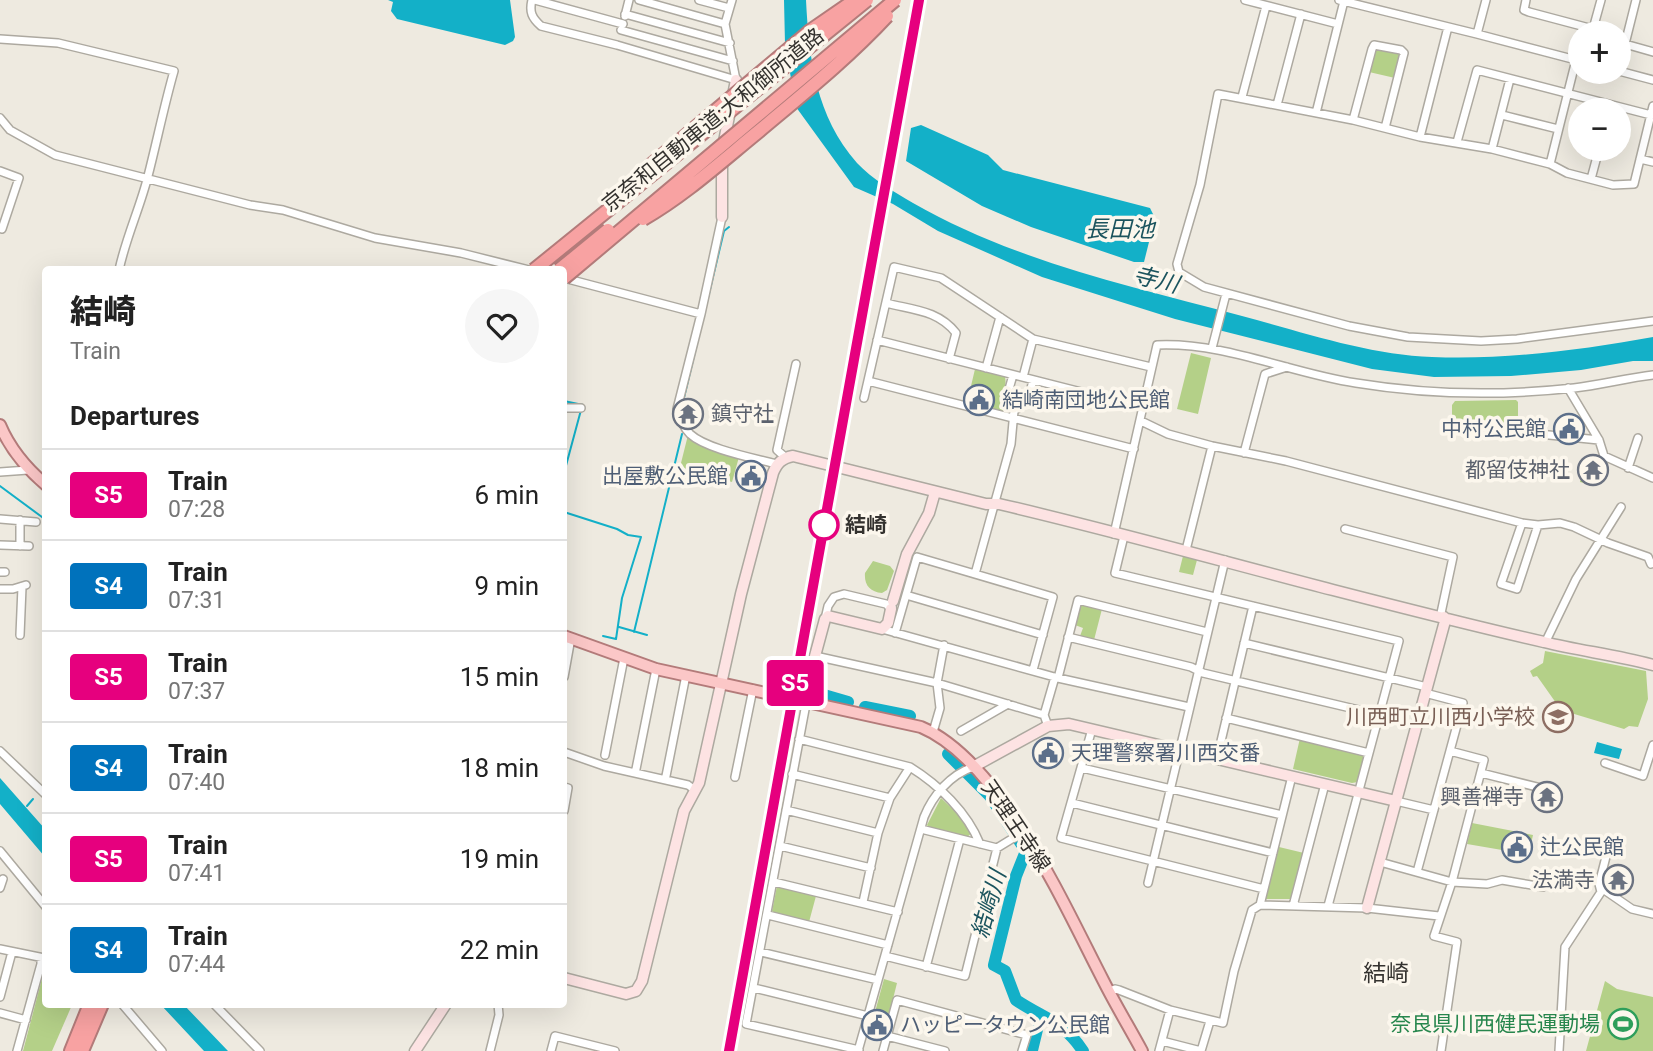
<!DOCTYPE html>
<meta charset="utf-8">
<style>
:root{--surface:#fff;--page:#f6f6f6;--text:#222;--muted:#767676;--line:#e0e0e0}
body{margin:0;font-family:Roboto,"Noto Sans JP",sans-serif;background:var(--page);color:var(--text);height:100vh;display:flex;flex-direction:column;font-size:26px;white-space:nowrap}
*{box-sizing:border-box;margin:0}
p{font-size:23px;color:var(--muted)}
.icon{flex:none;width:38px;height:38px;fill:none;stroke:currentColor;stroke-width:2;stroke-linecap:round;stroke-linejoin:round}
.map{position:relative;flex:1;overflow:hidden}
.sheet{position:absolute;left:42px;top:266px;width:525px;height:742px;display:flex;flex-direction:column;background:var(--surface);border-radius:7px;box-shadow:0 7px 28px #0002}
.sheet>*{flex:none}
.badge{padding:0 14px;border-radius:5px;font-size:24px;line-height:46px}
.controls{position:absolute;left:1568px;top:21px;display:grid;gap:14px}
.controls a{display:grid;place-items:center;width:63px;height:63px;border-radius:50%;background:var(--surface);box-shadow:0 7px 28px #0002;font-size:35px}
.map>.badge{position:absolute;translate:-50% -50%;box-shadow:0 0 0 4px #fff}
h2{padding:0 28px;font-size:26px;line-height:63px}
.round{display:grid;place-items:center;flex:none;width:74px;height:74px;border-radius:37px;background:var(--page)}
.summary{display:flex;align-items:center;justify-content:space-between;height:119px;padding:0 28px}
h1{font-size:33px;font-weight:800;line-height:52px}
ul{padding:0;list-style:none}
li{display:flex;align-items:center;gap:21px;height:91px;padding:0 28px;border-top:2px solid var(--line)}
li div{flex:1}
li b{display:block;font-size:26px}
li em{font-style:normal}
li .badge{min-width:77px;font-weight:700;text-align:center}
.map>svg:first-child{display:block}
</style>
<div class="map">
<svg width="1653" height="1051" viewBox="0 0 1653 1051">
<rect width="100%" height="100%" fill="#eeeae0"/>
<path fill="#b4d088" d="M1379,47l21,5 -5,26 -26,-6 6,-22z
M1191,353l20,5 -13,56 -21,-5z
M975,369l30,8c3,14 -8,19 5,33l-1,4 -42,-11z
M1516,400l2,2v25l6,5 -69,-10 -3,-4v-13l3,-4z
M688,435l51,22 -7,25 -52,-15z
M1183,556l14,4 -4,15 -14,-3z
M873,561l17,5 4,5 -7,19 -5,3c-12,-1 -18,-8 -17,-20z
M1083,605l19,4 -8,31 -14,-4 3,-8 -8,-3 4,-18z
M1545,651l101,20 2,28 -10,28 -9,-1 -5,3 -63,-19 -24,-34 -4,1 -3,-6 13,-8z
M1300,738l61,15 3,5 -6,24 -6,1 -59,-14z
M941,798l17,16 14,19 -5,4 -38,-9 -2,-3z
M1472,823l61,12 -2,9 -26,-5 -3,11 -35,-6z
M1279,847l25,6 -13,46h-26z
M777,886l39,10 -7,26 -34,-8 -3,-3z
M45,967l1,37 26,1 -20,46h-29z
M884,979l13,4 -8,32 -14,-3z
M1605,981l12,8 36,8v54h-67z"/>
<path fill="#aacb74" d="M1596,460v5l-5,4 -3,8 5,1 2,-6 9,-6 -9,19 -15,-3 6,-21z"/>
<path fill="#13b0c8" d="M388,0h122l5,37 -2,4 -8,4 -108,-26 -6,-8 2,-9z
M784,0h22c3,60 10,116 51,163 15,16 37,29 56,40 101,58 217,83 329,113 60,16 128,39 190,41 74,3 149,-7 221,-20v24h-20l-52,9 -70,6 -77,1 -62,-8 -197,-50 -133,-42 -104,-46 -45,-27 -39,-17 -58,-80 -11,-63z
M921,125l67,30 15,15 147,38 5,10 -11,44h-10l-103,-35 -49,-21 -76,-45 5,-33z
M1597,742l25,7 -3,10 -25,-6z
M0,778l45,51v28l-45,-53z
M161,1005h23l44,46h-24z
M1035,1019l10,3 -7,29h-11z"/>
<g fill="none" stroke-linecap="round" stroke-linejoin="round">
<path stroke="#13b0c8" stroke-width="2" d="M564,401l19,4
M681,410l43,-179 5,-4
M564,473l17,-63
M0,486l46,34
M564,512l53,17 11,6 13,2 -19,61 -6,41 -13,-3
M619,627l28,8
M634,632l48,-198
M27,806l6,-7"/>
<path stroke="#13b0c8" stroke-width="12" d="M769,685l34,6
M817,693l31,9
M865,707l45,9
M948,754l42,42 36,55 -10,25 -22,89 11,6 11,29c28,19 46,20 67,51"/>
<g stroke="#ada9a0" stroke-width="10">
<path id="street" d="M532,0c-3,12 0,18 9,26l76,19 119,35 -11,-56 7,-24
M535,0l88,24
M639,0l86,24
M699,0l30,8
M1245,0l93,24
M1339,0l138,34
M1486,0l-9,34 103,27
M1526,0l-2,10 5,2 64,17 8,-29
M625,14l105,29
M625,16l4,-16
M621,30l112,31
M0,39l58,4 116,28c-10,35 -17,70 -26,105 -8,32 -22,61 -29,94
M1625,44l28,8
M1619,68l17,-68
M1619,71l34,9
M1242,97l24,-91
M1277,105l24,-91
M1653,106l-19,78 -21,1 -46,-12 -17,-9 -58,-15 -72,-12 -67,-17 -135,-26 -18,91 -23,79 2,8 25,15 145,39 59,11 73,4 36,-2 136,-18
M1316,113l28,-112
M1502,115l56,14
M0,118l10,12 45,25 195,50 33,5 92,28 86,15 68,17
M1353,120l19,-71 2,-4 27,5 3,3 -19,75
M1420,137l28,-110
M1457,142l20,-72 174,45
M1492,149l18,-70
M1640,159l13,3
M1550,164l26,-104
M0,171l19,7 -17,51 -2,-1
M1591,179l8,-30
M722,217l-21,97 -24,95c3,9 6,18 13,25 16,15 64,24 86,30
M564,278l137,36
M886,303c27,7 52,7 70,30l-7,26
M877,340l267,68
M1212,348l14,-54
M986,368l14,-51
M1013,375l-6,21 7,15 14,-10 5,-21
M1023,377l10,-38
M868,381l266,68
M1568,388l31,52 5,16 49,22
M864,398l30,-131 47,11 92,61 118,28
M564,408h17
M1141,421l27,13 44,12 74,15 236,62 16,2 22,-2 14,4 34,16 40,14 3,7
M1490,429l109,11
M1244,453l21,-79 22,-7
M785,457l-8,-7 19,-86
M1628,468l10,-30
M0,472l28,-2
M0,519l36,3
M20,520v26
M1522,523l-21,61 16,5 21,-64
M1345,529l108,28 -12,56 3,4
M1114,534l43,-189c69,-3 132,28 199,38 73,12 144,13 218,5 26,-3 53,-10 79,-13
M1124,536l-9,37 284,68 -71,265
M0,545l29,1
M1186,550l26,-104
M0,572h5
M975,574l36,-130 3,-33
M0,589h13l13,-4
M906,595l137,40
M825,619l3,-13 6,-9 10,-3 42,10 5,5 1,-2
M882,629l176,49 131,29
M895,633l22,-76 136,40 -20,73
M20,635l2,-48
M1068,637l123,30 12,6 177,42
M1244,643l183,44
M1545,643l31,-64 45,-72
M564,677l7,-39
M1058,678l20,-78 129,32
M1044,715l11,-38
M1226,718l143,35
M1092,729l-31,109 203,51
M961,731l47,-27
M933,732l7,-24 -3,-25 7,-38
M799,739l111,28c29,18 57,45 70,77
M0,751l46,44
M564,752l40,14 84,19 7,5
M605,755l19,-97
M1217,758l36,-152
M1605,763l38,13 10,-31
M1082,768l200,47
M636,769l20,-100
M1481,773l68,17
M792,774l98,24
M666,776l20,-101
M735,777l18,-88
M564,787l4,1 -4,23
M1396,801l38,9
M1072,803l201,50
M786,810l92,23
M921,829l76,19 26,-16
M780,846l91,22
M0,851l46,56
M1380,862l72,20 35,2 15,-4 41,7
M1417,872l46,-169 -38,-10
M774,882l124,30
M1148,883l77,-323
M1600,887l32,22 21,5
M0,888l3,-9
M863,902l15,-69 12,-35 20,-31
M1260,905l32,-129
M1293,906l32,-122
M768,915l120,30
M0,949l44,9
M761,952l117,28
M885,956l80,20 32,-128
M926,967l34,-128
M754,988l114,28
M1109,992l6,-3 4,1 51,20 53,13 11,-52 18,-61 8,-5 107,3 72,8
M0,997l12,-45
M122,1004l40,47
M214,1004l46,47
M0,1013l26,7
M887,1036l58,15
M1162,1041l39,10
M859,1050l-113,-26 69,-368 122,27 107,32 4,11
M17,1051l24,-87v-6
M490,1051l9,-36 -1,-11
M551,1051l4,-15 60,15
M858,1051l66,-234c9,-22 26,-42 49,-50
M883,1051l14,-51 130,35 -5,16
M1159,1051l11,-41
M1201,1051l9,-30
M1441,1051l16,-109 -23,-6 18,-54 32,-122 -34,-9
M1559,1051l6,-104 36,-55 -2,-8 10,-39 6,2"/>
</g>
<g stroke="#ada9a0" stroke-width="13">
<path id="secondary" d="M722,217v-65l14,-72
M893,601l14,-47 22,-41 6,-21
M828,616l54,13 6,-6 3,-14
M815,656l10,-37
M973,767l75,-41 21,-2 327,77
M1367,908l78,-287 -1,-4
M564,978l62,16 10,-3 6,-10 42,-170 15,-28 42,-189 32,-121c4,-10 9,-15 20,-17l193,48h13c112,26 222,57 334,86 70,18 140,36 211,52 36,9 73,13 109,23
M415,1051l31,-47"/>
</g>
<g stroke="#b37b7a" stroke-width="14">
<path id="primary" d="M0,425c10,24 26,43 46,60
M564,636l92,33 265,58c80,34 143,178 182,253 12,24 26,47 39,71"/>
</g>
<g stroke="#b37b7a" stroke-width="16">
<path id="highway" d="M71,1051l19,-47
M82,1051l20,-47"/>
</g>
<use href="#street" stroke="#fff" stroke-width="7"/>
<use href="#secondary" stroke="#fde3e3" stroke-width="10"/>
<use href="#primary" stroke="#fbc7c7" stroke-width="10"/>
<use href="#highway" stroke="#f8a2a2" stroke-width="12"/>
<path stroke="#827f79" stroke-width="2" stroke-dasharray="3.5 7" stroke-linecap="butt" d="M732,1051l191,-1051"/>
<g stroke="#b37b7a" stroke-width="16" stroke-linecap="butt">
<path id="highway-bridge" d="M638,176l172,-145 45,-31
M643,219c42,-24 79,-58 116,-88 44,-37 89,-73 128,-115
M534,270l333,-270
M559,270l49,-40
M564,278l331,-278"/>
</g>
<use href="#highway-bridge" stroke="#f8a2a2" stroke-width="12"/>
</g>
<g fill="none" stroke-linecap="round" stroke-linejoin="round">
<g stroke="#fff" stroke-width="16">
<path id="line" d="M729,1051l190,-1051"/>
</g>
<use href="#line" stroke="#e6007e" stroke-width="10"/>
</g>
<defs>
<g id="civic-ring" transform="scale(1.575)"><circle r="9.5" fill="#fcf7ed" stroke="#5c6f8a" stroke-width="1.5"/><path d="M-.6-6.5H3V-4.5H.6V-3L4-1V1h2V6H-6V1h2V-1L-.6-3ZM-1.2 2.5V6h2.4V2.5Z" fill="#5c6f8a"/></g>
<g id="temple-ring" transform="scale(1.575)"><circle r="9.5" fill="#fcf7ed" stroke="#6b7280" stroke-width="1.5"/><path d="M0-6L5-2H3V0L6.5 2.5H4V6H1.5V3h-3V6H-4V2.5H-6.5L-3 0V-2H-5Z" fill="#6b7280"/></g>
<g id="school-ring" transform="scale(1.575)"><circle r="9.5" fill="#fcf7ed" stroke="#8d6e63" stroke-width="1.5"/><path d="M0-5L7-2L0 1L-7-2ZM-4 1L0 2.5L4 1V4Q0 6-4 4Z" fill="#8d6e63"/></g>
<g id="stadium-ring" transform="scale(1.575)"><circle r="9.5" fill="#fcf7ed" stroke="#2e9e5b" stroke-width="1.5"/><path d="M0-5a6.5 5 0 1 0 0 10a6.5 5 0 1 0 0-10ZM-3.5-1.8h7v3.6h-7Z" fill="#2e9e5b"/></g>
</defs>
<g fill-rule="evenodd">
<use href="#civic-ring" x="979" y="400"/>
<use href="#temple-ring" x="688" y="414"/>
<use href="#civic-ring" x="1569" y="429"/>
<use href="#temple-ring" x="1593" y="470"/>
<use href="#civic-ring" x="751" y="476"/>
<use href="#school-ring" x="1558" y="717"/>
<use href="#civic-ring" x="1048" y="753"/>
<use href="#temple-ring" x="1547" y="797"/>
<use href="#civic-ring" x="1517" y="847"/>
<use href="#temple-ring" x="1618" y="880"/>
<use href="#stadium-ring" x="1623" y="1024"/>
<use href="#civic-ring" x="877" y="1025"/>
</g>
<circle fill="#fff" stroke="#e6007e" stroke-width="3.5" cx="824" cy="525" r="14"/>
<g text-anchor="middle" dominant-baseline="central" stroke-width="7" stroke-linejoin="round" paint-order="stroke">
<g font-size="21" fill="#34322f" stroke="#fcf7ed">
<text transform="translate(713 120) rotate(-39)">京奈和自動車道;大和御所道路</text>
<text transform="translate(1016 826) rotate(56)">天理王寺線</text>
</g>
<g font-size="21" fill="#4e5e75" stroke="#fcf7ed" text-anchor="start">
<text x="1002" y="400">結崎南団地公民館</text>
<text x="1546" y="429" text-anchor="end">中村公民館</text>
<text x="728" y="476" text-anchor="end">出屋敷公民館</text>
<text x="1071" y="753">天理警察署川西交番</text>
<text x="1540" y="847">辻公民館</text>
<text x="900" y="1025">ハッピータウン公民館</text>
</g>
<g font-size="21" fill="#5b616d" stroke="#fcf7ed" text-anchor="end">
<text x="711" y="414" text-anchor="start">鎮守社</text>
<text x="1570" y="470">都留伎神社</text>
<text x="1524" y="797">興善禅寺</text>
<text x="1595" y="880">法満寺</text>
</g>
<g font-size="21" font-weight="bold" fill="#34322f" stroke="#fcf7ed" text-anchor="start">
<text x="845" y="525">結崎</text>
</g>
<g font-size="21" fill="#785e54" stroke="#fcf7ed" text-anchor="end">
<text x="1535" y="717">川西町立川西小学校</text>
</g>
<g font-size="21" fill="#27864d" stroke="#fcf7ed" text-anchor="end">
<text x="1600" y="1024">奈良県川西健民運動場</text>
</g>
<g font-size="23" font-style="italic" fill="#1c545e" stroke="#fcf7ed">
<text x="1120" y="229">長田池</text>
<text transform="translate(1156 280) rotate(14)">寺川</text>
<text transform="translate(989 904) rotate(-74)">結崎川</text>
</g>
<g font-size="23" fill="#34322f" stroke="#fcf7ed">
<text x="1386" y="973">結崎</text>
</g>
</g>
</svg>
<div class="controls">
<a>+</a>
<a>−</a>
</div>
<b class="badge" style="left:795px;top:683px;background:#e6007e;color:#fff">S5</b>
<section class="sheet">
<div class="summary"><div><h1>結崎</h1><p>Train</p></div><a class="round"><svg class="icon" aria-label="heart" viewBox="0 0 24 24"><path d="M12 20l-8-8c-3-5 5-10 8-4 3-6 11-1 8 4z"/></svg></a></div>
<h2>Departures</h2>
<ul>
<li><span class="badge" style="background:#e6007e;color:#fff">S5</span><div><b>Train</b><p>07:28</p></div><em>6 min</em></li>
<li><span class="badge" style="background:#0072bc;color:#fff">S4</span><div><b>Train</b><p>07:31</p></div><em>9 min</em></li>
<li><span class="badge" style="background:#e6007e;color:#fff">S5</span><div><b>Train</b><p>07:37</p></div><em>15 min</em></li>
<li><span class="badge" style="background:#0072bc;color:#fff">S4</span><div><b>Train</b><p>07:40</p></div><em>18 min</em></li>
<li><span class="badge" style="background:#e6007e;color:#fff">S5</span><div><b>Train</b><p>07:41</p></div><em>19 min</em></li>
<li><span class="badge" style="background:#0072bc;color:#fff">S4</span><div><b>Train</b><p>07:44</p></div><em>22 min</em></li>
</ul>
</section>
</div>
